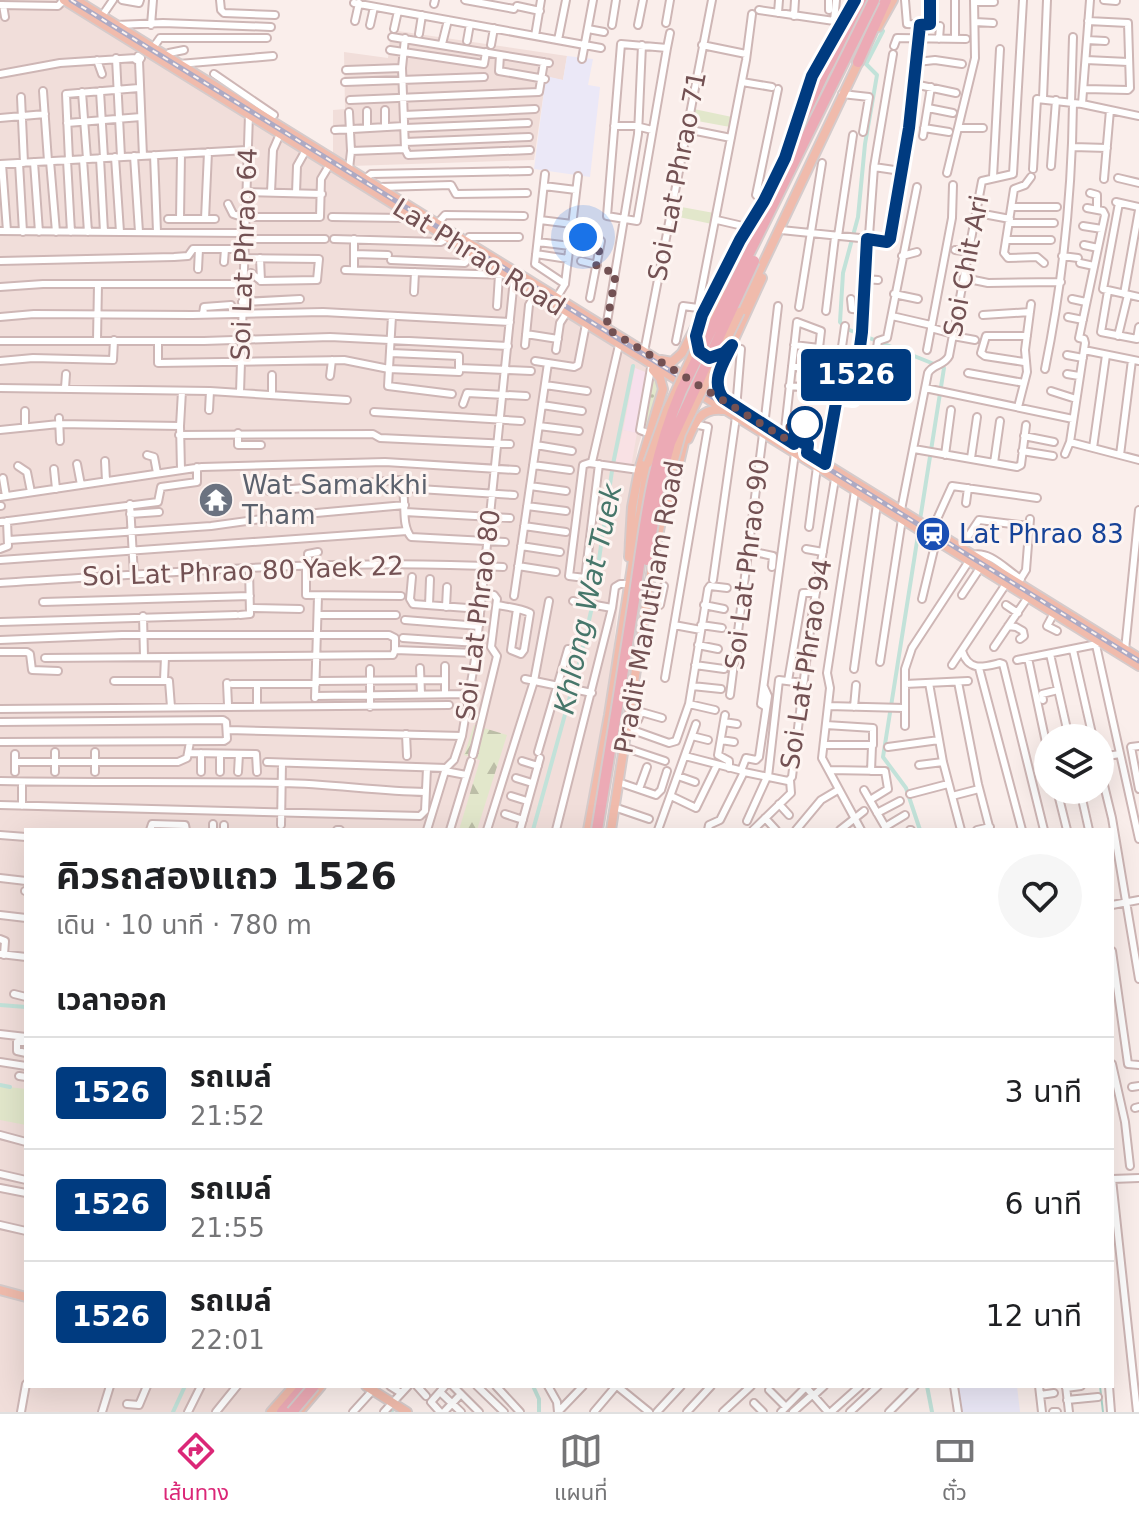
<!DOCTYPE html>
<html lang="th">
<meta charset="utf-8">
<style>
:root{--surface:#fff;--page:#f6f6f6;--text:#202124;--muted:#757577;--line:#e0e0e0;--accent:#db2777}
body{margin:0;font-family:"DejaVu Sans","Noto Sans Thai",sans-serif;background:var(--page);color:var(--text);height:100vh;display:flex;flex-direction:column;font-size:30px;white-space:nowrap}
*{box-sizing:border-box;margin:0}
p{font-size:26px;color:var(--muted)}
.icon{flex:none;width:44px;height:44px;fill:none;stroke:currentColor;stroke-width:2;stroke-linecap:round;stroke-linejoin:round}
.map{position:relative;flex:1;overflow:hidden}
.details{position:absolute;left:24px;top:828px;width:1090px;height:560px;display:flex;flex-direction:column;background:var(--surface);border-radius:0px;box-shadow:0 8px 32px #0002}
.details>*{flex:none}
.badge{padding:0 16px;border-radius:6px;font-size:28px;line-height:52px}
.tools{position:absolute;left:1034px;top:724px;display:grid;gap:16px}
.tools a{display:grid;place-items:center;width:80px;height:80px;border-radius:50%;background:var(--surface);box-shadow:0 8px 32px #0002;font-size:40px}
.you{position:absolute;width:40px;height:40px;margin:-20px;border:6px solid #fff;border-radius:50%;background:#1a73e8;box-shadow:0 0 0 12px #1a73e833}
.map>.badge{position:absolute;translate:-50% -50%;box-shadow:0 0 0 4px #fff}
h2{padding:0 32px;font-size:30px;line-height:72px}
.round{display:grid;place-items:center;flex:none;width:84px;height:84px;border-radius:42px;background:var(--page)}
.overview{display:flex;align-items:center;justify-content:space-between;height:136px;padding:0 32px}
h1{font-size:38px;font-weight:700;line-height:60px}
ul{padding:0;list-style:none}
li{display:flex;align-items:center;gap:24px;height:112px;padding:0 32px;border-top:2px solid var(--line)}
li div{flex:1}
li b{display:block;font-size:30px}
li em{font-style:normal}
li .badge{min-width:88px;font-weight:700;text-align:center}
.tabs{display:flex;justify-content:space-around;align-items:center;height:112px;border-top:2px solid var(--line);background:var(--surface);font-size:22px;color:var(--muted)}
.tabs a{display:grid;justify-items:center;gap:4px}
.tabs .current{color:var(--accent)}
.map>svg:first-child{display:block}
</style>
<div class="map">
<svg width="1139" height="1412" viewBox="0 0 1139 1412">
<defs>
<pattern id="forest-firs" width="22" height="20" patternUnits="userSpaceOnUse" patternTransform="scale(2)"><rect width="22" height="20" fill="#e2e7cb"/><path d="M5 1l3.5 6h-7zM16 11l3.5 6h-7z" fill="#bcbea7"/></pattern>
<pattern id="garden-dots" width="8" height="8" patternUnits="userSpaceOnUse" patternTransform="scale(2)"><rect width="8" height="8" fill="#e2e7cb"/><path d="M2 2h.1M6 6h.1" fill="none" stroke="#bcbea7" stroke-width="1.8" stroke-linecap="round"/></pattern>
</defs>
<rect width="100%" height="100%" fill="#faeeeb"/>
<path fill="#f1deda" d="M0,0h64l581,361 15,17 -22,69 -10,56 -18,181 -25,146h-559v556h261l-22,26h-265z
M391,30l176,26 -4,24 -17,-3 -12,83 -183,6 -18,-10v-46l12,-1 -1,-57 44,6z"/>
<path fill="#f9e1e4" d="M623,430l14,3 -6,34 -16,-3z"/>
<path fill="#ebe8f7" d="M567,56l26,3 -5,26 12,2 -10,90 -56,-8 12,-93 17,4z
M957,1386h60l3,26h-60z"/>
<path fill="#f7e0ec" d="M635,368l13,5 -11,60 -14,-3z"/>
<path fill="#e2e7cb" d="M694,109l38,8 -2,10 -38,-7z
M676,206l38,7 -2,11 -38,-8z
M0,1086l26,3v36l-26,-5z"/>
<path fill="url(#forest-firs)" d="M474,725l33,10 -30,95h-18l21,-70 -16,-5z"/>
<path fill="url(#garden-dots)" d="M655,375l5,19 -14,35 -3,-1z"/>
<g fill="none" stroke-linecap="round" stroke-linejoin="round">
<path stroke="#a9d3c8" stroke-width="2" d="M1100,1386l3,26"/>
<path stroke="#c2e2d9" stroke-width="4" d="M877,27l6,4 -17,33 11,11 -12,69 -7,73 -15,56 -3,49 7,7 97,39 -24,152
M918,535l-35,222 23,31 14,42
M533,830l46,-166 13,-57 21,-143 20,-98
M0,1005l26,2
M0,1085l10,2
M533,1386l6,13v13
M927,1386l5,26
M173,1412l12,-26
M390,1412l4,-3"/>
<g stroke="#ceb6b5" stroke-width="10">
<path id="minor" d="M122,0l17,3 1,-3
M220,0l1,10 3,3 51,2
M465,0l49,9
M905,0l2,24 21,1 2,-3v-22
M955,0v39
M1104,0l12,1
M974,2h20
M354,3l247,45
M434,4l1,-4
M0,5l58,1 6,-6
M3,5l2,12
M517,6l23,5
M759,10l82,12
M829,10v-10
M778,13l1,-13
M102,16l11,-16
M794,16l1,-16
M355,21l4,-18
M834,21l2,-21
M975,22l18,1
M666,23l4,-23
M117,25l46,-2 108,4
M151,25l2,-25
M370,25l4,-18
M612,25l4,-25
M638,25l5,-25
M394,29l4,-18
M588,29l16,3
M419,34l3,-19
M535,36l6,-36
M392,37l157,26
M939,39l1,-13
M558,40l8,-40
M1087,40l18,1
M467,41l3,-17
M442,44l6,-24
M491,45l3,-17
M702,45l44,9
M894,46l3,-8 69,1
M153,48l7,-10h107
M667,48l-46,-4 -14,172 30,5 30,-173 3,-15
M390,50l94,14 2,-12
M500,55l-1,16 46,8
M138,56l3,2 -2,3 -3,-1z
M167,56l2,-3 15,-3
M116,58l5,99
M582,59l11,-59
M97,60l5,14
M1086,60l42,2
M139,61l4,95
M917,62l18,-2 27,4
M179,64l94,-8
M346,70l56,-2
M0,74l60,-11 76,-5
M214,74l60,41
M345,82l139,-5
M742,82l30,5
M914,84l42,9
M1085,89l43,1 2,-2 -2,-65 -40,-2
M43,91l5,70
M100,91l4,67
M82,92l5,67
M842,94l27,3 -6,35
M21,97l3,66
M1043,98l4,-98
M350,100l189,-8 5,-30
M1071,103l2,-66
M1082,104l8,-104
M928,108l25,5
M385,110v17
M367,111v17
M349,112l2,39
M404,115l131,-6
M0,118l45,-4
M67,123l74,-6
M614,126h22l16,4
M405,128l123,-5
M924,128l25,4
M958,128h25
M335,130l69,-4
M691,130l40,8
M923,136l8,-49
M405,142l124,-5
M1073,147l34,1
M405,149l3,6 122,-5
M154,155l3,77
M134,156l5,76
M115,157l5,75
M100,158l4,74
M83,159l5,73
M67,160l4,72
M69,160l-3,-66 73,-6
M50,161l6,71
M34,162l5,70
M19,163l4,69
M0,164l247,-14
M2,164l5,67
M1051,166l5,-66
M874,167l27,4
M349,169l2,-18 54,-2 -3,-81 3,-30
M1033,169l4,-70 45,5 57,12
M947,173l28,-115 -1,-58
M545,174l-10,90 30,20
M993,177l7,-128
M1031,177l-6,8 -11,4 -10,64 4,5 29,-1 7,6
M1118,178l21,5
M365,179l6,-5 158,-3
M1104,179l6,-69
M544,186l32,4
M381,187l70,-2 5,9 71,-1
M246,192l76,2
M271,192l2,-42 7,-16
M296,193l1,-27 9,-16
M1090,193l7,2v14
M764,201l-8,-6 22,-106
M1116,202l23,5
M1119,203l-16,86 36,8
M228,204l5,10 12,4
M1012,207h45
M978,213l32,6
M245,217h75l1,-38 9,-15
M332,217l71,1 6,-4
M168,219h47
M180,219l1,-65
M205,219l3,-67
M540,220l32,4
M717,220l30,7
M1010,223h44
M437,224l8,-9 79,1
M1083,226l19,3
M781,230l108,11 20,-113 11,-103
M0,231l244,2
M838,236l15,-101
M583,237l18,4 -11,57
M244,239h81
M334,239l107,3 7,-4
M354,239v31
M1007,240h44
M466,241l3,-4h50
M538,242l32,4
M1084,245l14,3
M955,250l15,2
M354,254l34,1
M536,254l32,5
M902,256l15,-4
M1062,256l16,2
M243,258l76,1 -2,21 -56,1 -10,-8
M260,258l1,23
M391,260l74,3 8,-10
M0,261l174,-4 14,-1 5,-7h50
M581,261l16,4
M224,262l1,-13
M1080,263l14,3
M198,269l1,-20
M345,270l163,5
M964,278l24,5 73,-1
M865,279l13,1
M0,287l43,-3h200
M1108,291l-7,41 36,7 2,-12
M414,292l1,-20
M894,294l24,5
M1124,294l15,-84
M557,297l8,-13 13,-108
M851,299l1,10 11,1
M1072,299l14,3
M242,302l58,-3
M497,306l2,-31
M799,307l23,-144
M826,311l9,-74
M203,314l1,-7 27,-2 2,8
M702,315l-4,-7 48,-248 6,-46
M983,315l47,-3
M392,316l-4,70 64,8
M892,316l39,9
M0,317l34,-3 158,1 131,-3 187,10
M1068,317l15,3
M606,328l32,-194 4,-89
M931,328l22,6
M526,334l32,5
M953,336l22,4
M1118,336l10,-41
M97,340l1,-56
M0,341h204l126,-4 178,9
M158,341v22l186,-3 45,9 70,3v-16l-68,-3
M676,341l7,-35 15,2
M525,345l4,-40 7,-12
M556,350l4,-27 7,-11
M927,350l25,-132 1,-33
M1084,350l55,11
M644,352l68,-352
M1067,355l16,3
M0,361l33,-3 80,2 1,-20
M535,361l39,6 4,-2 8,-41
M1024,362l-39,-6 -4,-3 5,-17h41
M459,368l72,3
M1045,369c18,-88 27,-176 28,-266
M968,373l56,10
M1067,374l12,2
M272,375v20
M330,376l2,-16
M545,385l42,6
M789,386l25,2 2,-17 -24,-5
M0,388l210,3 137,9
M65,388l1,-14
M925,388l148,31
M1051,391l25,8
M240,393l9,-279
M837,397l32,3 9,-59 9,-3 30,-151
M853,399l9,-67 12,-165 19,-113
M463,404l4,-11 59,3
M542,405l40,6
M1018,407l9,-35 -2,-22 6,-46
M736,409l5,-60
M209,410l1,-19
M25,411v16
M374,412l147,9
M59,418l1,23
M539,426l40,5
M764,426l14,-120
M0,430l59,-6 121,2
M238,433v12h23
M650,434l-10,-4 11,-62
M179,435l194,-1 7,4 130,6
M1024,436l30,6
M784,438l13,-116 24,9 -2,17 -25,-3
M1070,442l69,18
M536,445l36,6
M1093,448l13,-93
M914,449l103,18 4,-2 5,-40
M1022,451l31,5
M1065,454l5,-12 15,-99 -1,-4 -5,-1 26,-123 -2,-4 -16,-3
M147,455l7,2 3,16
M945,455l6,-45
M1120,455l12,-95
M971,458l6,-41
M105,461l1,20
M592,462l27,-117
M994,463l6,-42
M77,464l4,21
M599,464l-14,114 -16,-2 14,-111 6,-2 50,7
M825,464l20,-138
M533,465l37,5
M18,466l9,6 4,20
M54,469l2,20
M181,470l-1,-44 2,-35
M3,478l3,18
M530,486l36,5
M403,488l111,7
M269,491l130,-11c10,16 0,42 12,57l94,5
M855,491l-28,182 3,15 -8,70 39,72
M0,497l202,-30 183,-5 131,8
M966,503l2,-15
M130,504l4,71
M0,506h1
M527,506l39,5
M901,510l27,-137c5,-9 16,-7 21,-17l33,-175 31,-7 10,-174
M405,512l105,6
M130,514l29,-2
M283,516l122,-11
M0,522l158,-20 3,-15 36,-5v-15
M524,526l42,6
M809,527l8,-60
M932,530l20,-44 85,12
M9,540l202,-14 65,-9
M521,546l39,6
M961,547l18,-27 50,6
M0,549l8,-3 -1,-25
M806,549l17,3
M750,551l23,5 -1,11
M972,555c18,-5 34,15 49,24
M0,560l407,-29
M518,566l38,6
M306,567v28l95,1
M308,567v-13l10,-2
M412,577l-2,22 3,5 68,5
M713,580l23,-163
M0,583c167,-10 335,-25 503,-16
M1018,583l8,-13 4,-51
M962,595l18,-27
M514,596l34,-233
M922,599l14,-58
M43,602l207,-6
M647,602l13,3 4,-19
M429,605l1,-26
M497,605c10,2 23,3 33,8l-6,37 -3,4 -10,-4 6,-41
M704,605l20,4
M1006,605l12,8
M446,607l1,-20
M250,608l50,1
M612,608l3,-21 5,-3h9
M1054,613l-7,13 10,5
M240,615l10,-1 -1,-46
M318,615h78
M143,616l1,41
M405,620l74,6
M0,622l236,-7
M674,625l27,5
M701,625l21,3
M1008,626l8,1 7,4 1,5 -4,3
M403,638l74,5
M0,640l122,-5h267l6,3v12
M698,645l20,4
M1096,645l43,194
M994,647l34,-50
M1073,650l20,88
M1125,650l14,-140
M962,651c7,21 21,16 38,12l3,1 41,166
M0,652h27l3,2 2,16 26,1
M1050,654l19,84
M45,658l348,-3 2,-5 81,3
M1028,658l20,94
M1017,660l80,-16
M880,662l22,-143
M695,665l29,4
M952,665l54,-81
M445,666v28
M420,668l1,26
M979,668l43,162
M370,669v38
M854,669l23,-165
M665,678l43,-251 -14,-3
M525,679l67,14
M164,680l1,-23
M114,681h55l2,26
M316,681l129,-1
M788,681l15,-88h13
M958,682l20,102 12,46
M227,683l1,22
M929,683l14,79 18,68
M232,684h84
M257,684v21
M905,684l63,-3
M692,686l29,3
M730,695l33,-261
M315,696l154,-2
M315,698l3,-102
M1043,700l-1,-6 16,-4
M689,704l26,6
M828,706l76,2
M766,707l-5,-3 34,-251
M854,707l2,-22
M0,709l449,-4
M641,712l21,6
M725,715l-7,40 11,6v7
M0,722l223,-2 3,2 1,17 -3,2 -224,1
M724,722l13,2
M628,723l10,-3 3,-8 -11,-5
M905,726v-57l7,-21 57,-87
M627,728l42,15 7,-2 13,-37 19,-115 2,-3 17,2
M228,730l234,6
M406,734l1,22
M692,736l16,4
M721,740l13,2
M824,745h49v-17l-47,-3
M1139,746l-8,1 8,42
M623,747l42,14
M888,747l51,-7
M538,752l30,-103
M190,753l66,1 1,18
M201,753v19
M473,755l24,-99 -6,-9 6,-48 -3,-4 -12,-2
M685,756l58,15
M1100,757l20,-3
M522,761l16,5
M15,762h163l9,-4 3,-16
M267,762l179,6 8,-8 8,-24 14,-83 38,-374
M919,765l24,-3
M1100,769l12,49 27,161
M829,770l56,1 3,18 -18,11
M445,771l21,4
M741,771l5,-13 10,2 3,-3 9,-61 -4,-9
M871,771l1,-25
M15,772v-18
M55,772v-20
M95,772v-20
M220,772v-18
M238,772l1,-18
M678,776l17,6
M768,777l11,-97 24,3
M516,778l16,5
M0,781c95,2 189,0 284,2 47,1 93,8 141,9
M618,782l38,13 5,-5 6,-19
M639,789l8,-22
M864,790l23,40
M1057,790l10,40
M1080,790l9,40
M910,794l38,-10
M511,796l16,5
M671,796l25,12 21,-43
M952,796l27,-7
M779,804l10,11
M0,805l420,11 5,-5 2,-43
M22,806v-24
M614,807l35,12
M877,813l23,-12
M505,814l18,6
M765,818l11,12
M747,821l20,-44
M281,825l1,-62
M885,827l20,-12
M150,830l2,-6 33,1 1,5
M213,830v-6
M224,830v-5
M337,830h3
M427,830l19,-62
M450,830l21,-69
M487,830l47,-149 15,-80
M520,830l20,-72
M556,830l56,-222 -39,-7
M658,830l38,-106
M708,830l1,-5 11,-5 24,-48 44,9 4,-4 19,-155 24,-143
M753,830l38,-37 -1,-13
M796,830l25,-30 17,-10
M840,830l24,-19
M910,830h1
M977,830l13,-3
M0,835l26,2
M0,878l26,3
M25,891h1
M1112,905l27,-5
M0,915l26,3
M0,939l5,2 -1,14
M1112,951l16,113 11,1
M0,954l26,3
M14,994l12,3
M0,1034l26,3
M26,1042h-9v9l9,2
M0,1062l26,4
M1112,1064l13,58 5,44
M19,1076l7,1
M1132,1087l7,-1
M1135,1108l4,-1
M0,1135l26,7
M0,1174l26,6
M1112,1179l25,233
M1112,1179l27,-1
M0,1188l26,5
M0,1225l26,6
M390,1386l11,7
M417,1386l9,10
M453,1386l26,26
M477,1386l27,26
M496,1386l24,26
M548,1386l9,16 1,10
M617,1386l32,26
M805,1386l23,26
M954,1386l4,26
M1039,1386l3,26
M1066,1386l3,26
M1109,1386l2,26
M1066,1388l15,-2
M769,1390l17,17
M440,1392l21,20
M1040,1395l14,-2
M813,1396l11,-10
M1067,1400l31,-3
M754,1403l9,9
M127,1404l12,1 8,-19
M559,1411l24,-25
M21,1412l5,-28
M102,1412l8,-26
M188,1412l13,-26
M216,1412l21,-26
M353,1412l20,-22
M384,1412l24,-26
M440,1412l-9,-10 14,-16
M444,1412l17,-18
M594,1412l22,-26
M657,1412l24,-26
M687,1412l24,-26
M723,1412l28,-26
M781,1412l25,-25
M793,1412l19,-17
M831,1412l29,-26
M850,1412l28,-26
M889,1412l26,-26
M1053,1412h4"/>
</g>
<g stroke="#d5cbcb" stroke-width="12">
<path id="major" d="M64,0l1075,666
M76,0l1063,658
M878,27l15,-27
M792,135l25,-68 38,-67
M722,292l64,-137
M740,312l120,-253
M661,360l11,2 10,-9 61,-118
M722,397l-5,-9v-11l45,-99
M688,439c7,-17 13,-31 34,-29
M668,511l17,-73 -1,-15
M629,557l3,-50 7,-37 24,-81 -3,-11 -7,-8
M588,830l21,-115 39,-252
M611,830l42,-269 18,-90
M0,1290l26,7
M366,1386l41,26
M271,1412l23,-26
M299,1412l22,-26"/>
</g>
<g stroke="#d5cbcb" stroke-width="14">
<path id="highway" d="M858,62l28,-62
M785,158l39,-85 42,-73
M282,1412l22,-26"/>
</g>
<use href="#minor" stroke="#fff" stroke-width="6"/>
<use href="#major" stroke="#f0bbac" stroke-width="8"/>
<use href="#highway" stroke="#ecaab5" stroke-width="10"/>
<g stroke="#adaac4" stroke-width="5">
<path id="rail" d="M71,0l1068,661"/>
</g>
<use href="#rail" stroke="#fdf4f1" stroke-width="2" stroke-dasharray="6" stroke-linecap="butt"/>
<g stroke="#d5cbcb" stroke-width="12" stroke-linecap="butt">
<path id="major-bridge" d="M648,463l19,-53 55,-118
M671,471l10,-37 59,-122"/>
</g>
<g stroke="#d5cbcb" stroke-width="14" stroke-linecap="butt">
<path id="highway-bridge" d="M647,560l12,-76 11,-41 84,-182
M597,830c13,-77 25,-153 37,-230 11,-74 17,-138 47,-209l193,-391
M292,1412l22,-26"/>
</g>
<use href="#major-bridge" stroke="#f0bbac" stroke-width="8"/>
<use href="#highway-bridge" stroke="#ecaab5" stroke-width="10"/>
</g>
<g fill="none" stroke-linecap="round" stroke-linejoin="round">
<g stroke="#fff" stroke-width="18">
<path id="line" d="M855,0l-43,76 -27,82 -21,43 -24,39 -38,75 -6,21 3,15 10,7 15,-5 8,-8c-8,17 -22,35 -9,53l71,46 2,-21 9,1 -2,19 5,1 -1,9 18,11 12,-67 16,2 9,-67 5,-93 20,3 3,-3 19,-111 11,-103 10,-1v-24"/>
</g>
<use href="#line" stroke="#003b80" stroke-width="12"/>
<path stroke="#735153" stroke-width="8" stroke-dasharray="0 14.4" d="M583,237l18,4 -5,26 20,6 -10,55 178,110 1,-10 20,-4"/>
</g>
<defs>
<g id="temple-disc" transform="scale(1.8)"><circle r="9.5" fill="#6b7280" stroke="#fdf4f1"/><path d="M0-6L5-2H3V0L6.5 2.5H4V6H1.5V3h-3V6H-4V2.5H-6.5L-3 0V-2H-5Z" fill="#fff"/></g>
<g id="station-disc" transform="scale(1.8)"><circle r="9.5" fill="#1a4fb4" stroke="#fdf4f1"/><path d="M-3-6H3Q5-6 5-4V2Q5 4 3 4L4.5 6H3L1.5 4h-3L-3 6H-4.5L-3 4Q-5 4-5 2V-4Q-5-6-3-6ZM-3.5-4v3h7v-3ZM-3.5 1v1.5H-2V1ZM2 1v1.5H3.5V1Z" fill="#fff"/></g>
</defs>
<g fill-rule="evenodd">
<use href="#temple-disc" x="216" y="500"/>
<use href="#station-disc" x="933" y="534"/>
</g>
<circle fill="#fff" stroke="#003b80" stroke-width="4" cx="805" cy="424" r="16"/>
<g text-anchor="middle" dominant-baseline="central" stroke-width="6" stroke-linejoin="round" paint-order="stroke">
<g font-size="26" fill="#735153" stroke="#fdf4f1">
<text transform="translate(677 176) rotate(-79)">Soi Lat Phrao 71</text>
<text transform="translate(244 254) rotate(-88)">Soi Lat Phrao 64</text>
<text transform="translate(479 257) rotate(32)">Lat Phrao Road</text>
<text transform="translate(966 266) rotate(-79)">Soi Chit Ari</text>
<text transform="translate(747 564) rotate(-83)">Soi Lat Phrao 90</text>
<text transform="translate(243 571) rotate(-2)">Soi Lat Phrao 80 Yaek 22</text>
<text transform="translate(649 607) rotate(-80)">Pradit Manutham Road</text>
<text transform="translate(478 615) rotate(-83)">Soi Lat Phrao 80</text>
<text transform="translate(806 664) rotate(-81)">Soi Lat Phrao 94</text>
</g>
<g font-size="26" fill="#5b616d" stroke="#fdf4f1" text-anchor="start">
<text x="242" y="485">Wat Samakkhi<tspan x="242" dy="30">Tham</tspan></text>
</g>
<g font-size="26" fill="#164399" stroke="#fdf4f1" text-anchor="start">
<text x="959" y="534">Lat Phrao 83</text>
</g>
<g font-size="28" font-style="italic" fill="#46766a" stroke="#fdf4f1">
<text transform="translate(588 599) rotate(-78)">Khlong Wat Tuek</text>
</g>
</g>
</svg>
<div class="tools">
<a><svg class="icon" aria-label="layers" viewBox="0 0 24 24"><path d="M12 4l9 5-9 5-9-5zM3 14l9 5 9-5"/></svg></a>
</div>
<div class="you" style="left:583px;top:237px"></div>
<b class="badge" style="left:856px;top:375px;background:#003b80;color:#fff">1526</b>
<section class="details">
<div class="overview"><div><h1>คิวรถสองแถว 1526</h1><p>เดิน · 10 นาที · 780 m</p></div><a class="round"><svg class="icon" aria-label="heart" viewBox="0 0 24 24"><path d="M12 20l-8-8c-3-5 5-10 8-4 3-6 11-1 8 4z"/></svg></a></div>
<h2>เวลาออก</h2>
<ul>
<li><span class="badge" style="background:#003b80;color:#fff">1526</span><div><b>รถเมล์</b><p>21:52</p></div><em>3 นาที</em></li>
<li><span class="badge" style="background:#003b80;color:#fff">1526</span><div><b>รถเมล์</b><p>21:55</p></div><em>6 นาที</em></li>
<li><span class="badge" style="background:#003b80;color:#fff">1526</span><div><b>รถเมล์</b><p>22:01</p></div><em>12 นาที</em></li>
</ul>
</section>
</div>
<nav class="tabs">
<a class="current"><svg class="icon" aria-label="directions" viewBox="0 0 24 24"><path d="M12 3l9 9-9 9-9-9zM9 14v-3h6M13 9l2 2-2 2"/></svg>เส้นทาง</a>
<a><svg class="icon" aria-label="map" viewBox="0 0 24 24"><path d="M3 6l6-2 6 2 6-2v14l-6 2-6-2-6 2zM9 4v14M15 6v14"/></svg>แผนที่</a>
<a><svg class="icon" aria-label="tickets" viewBox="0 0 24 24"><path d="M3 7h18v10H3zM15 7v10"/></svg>ตั๋ว</a>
</nav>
